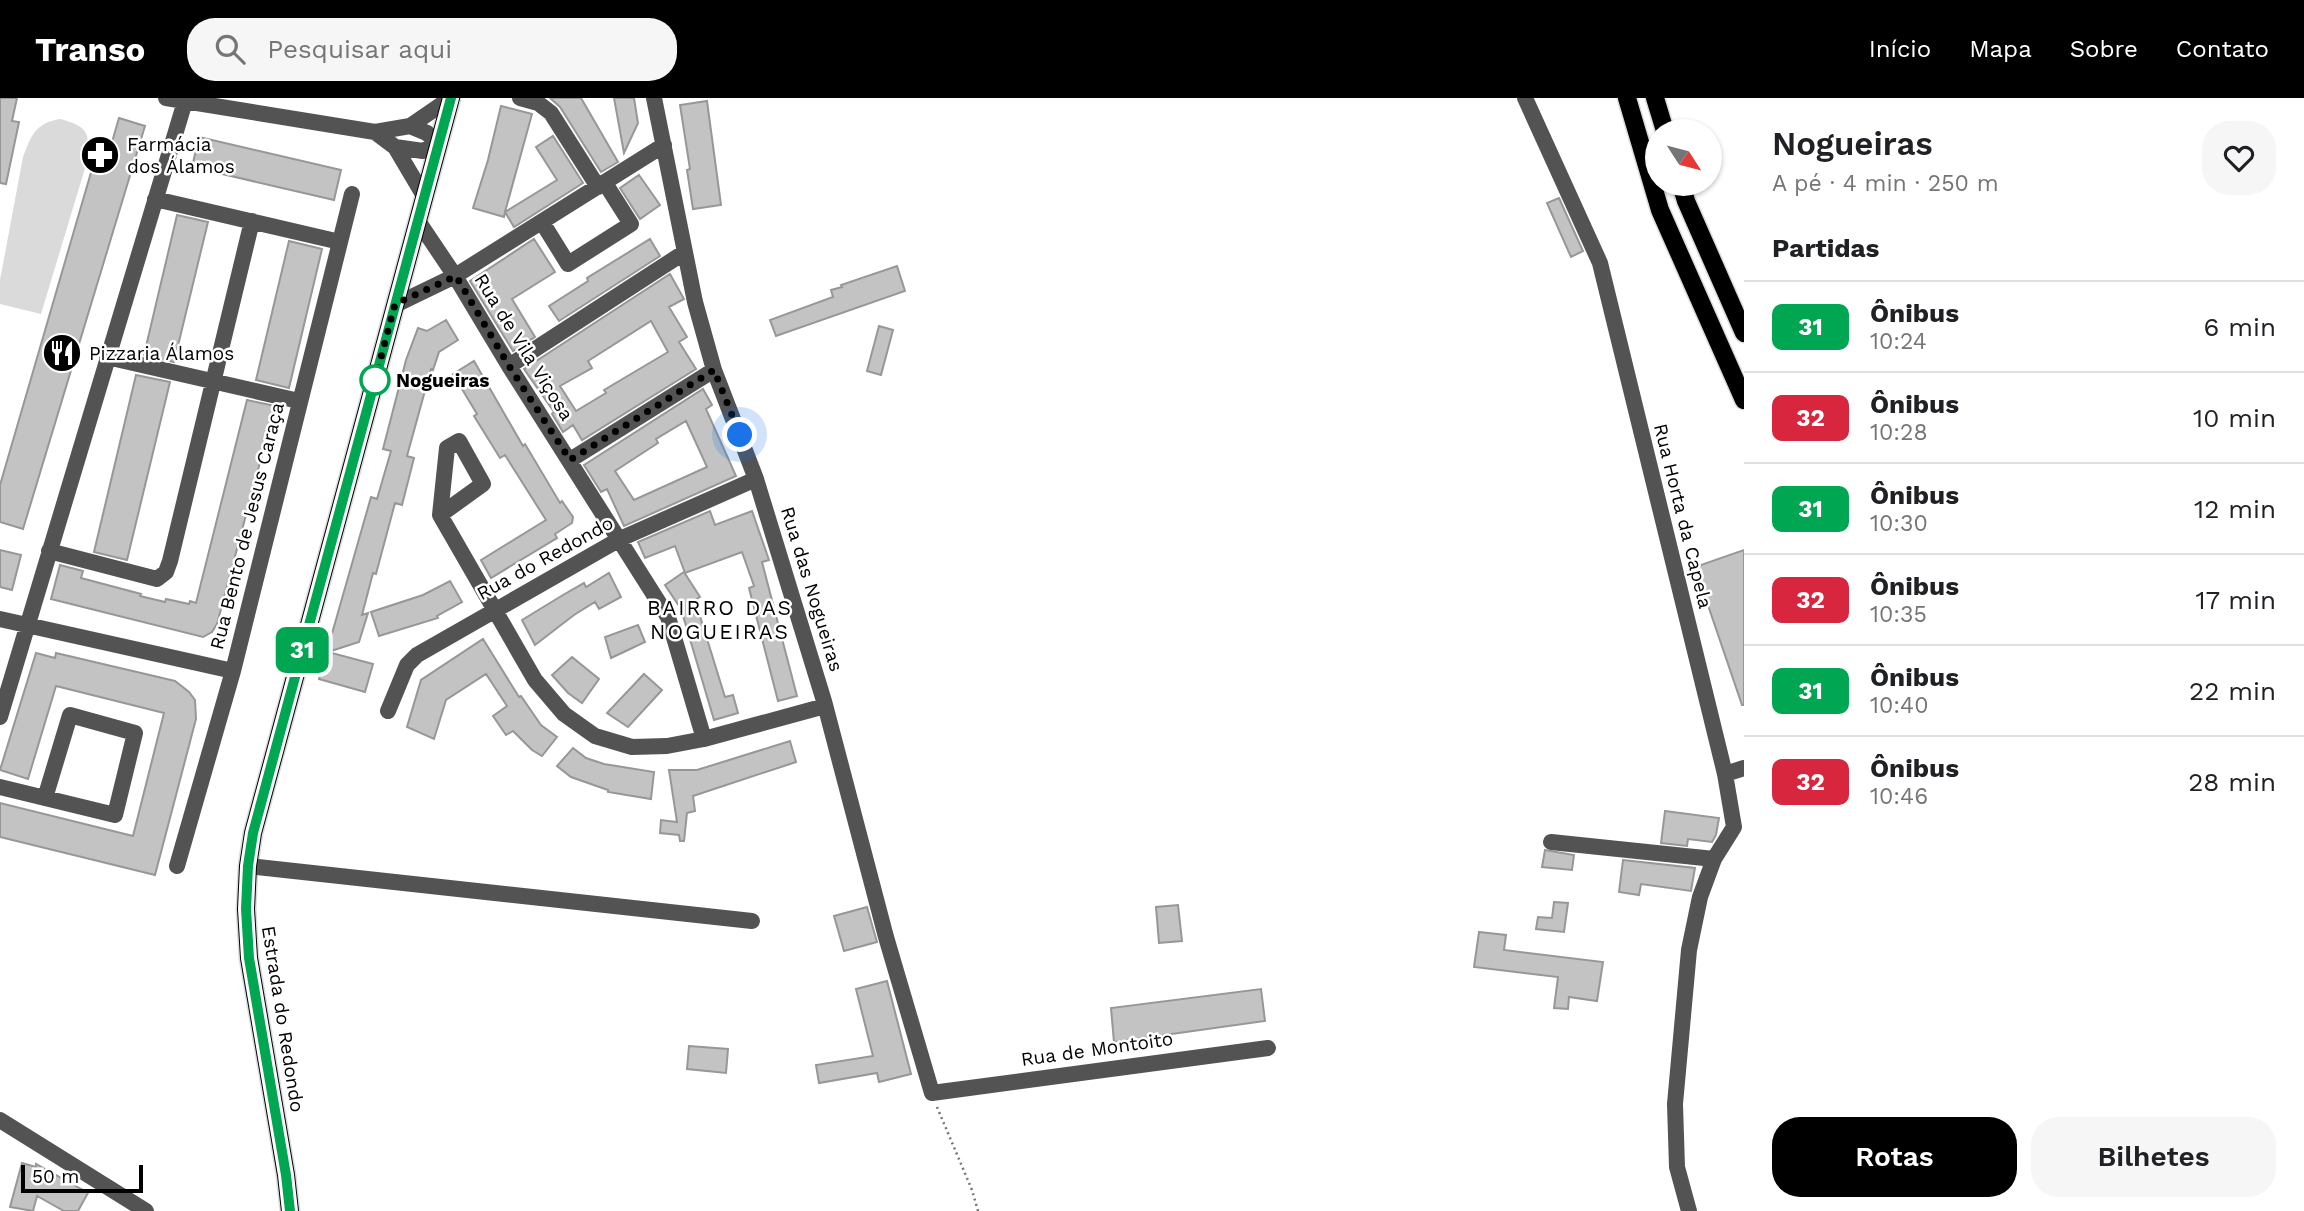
<!DOCTYPE html>
<html lang="pt">
<meta charset="utf-8">
<style>
:root{--surface:#fff;--page:#f6f6f6;--text:#202124;--muted:#757577;--line:#e0e0e0;--accent:#000}
body{margin:0;font-family:"Work Sans",sans-serif;background:var(--page);color:var(--text);height:100vh;display:flex;flex-direction:column;font-size:26px;white-space:nowrap}
*{box-sizing:border-box;margin:0}
p{font-size:23px;color:var(--muted)}
.icon{flex:none;width:38px;height:38px;fill:none;stroke:currentColor;stroke-width:2;stroke-linecap:round;stroke-linejoin:round}
.map{position:relative;flex:1;overflow:hidden}
.side{display:flex;flex-direction:column;background:var(--surface);width:560px}
.side>*{flex:none}
.badge{padding:0 14px;border-radius:10px;font-size:24px;line-height:46px}
.needle{width:46px;rotate:126deg}
.fabs{position:absolute;left:1645px;top:21px;display:grid;gap:14px}
.fabs a{display:grid;place-items:center;width:77px;height:77px;border-radius:50%;background:var(--surface);box-shadow:0 2px 5px #0004;font-size:35px}
.scale{position:absolute;left:21px;bottom:18px;width:122px;box-sizing:border-box;padding-left:7px;border:4px solid #000;border-top:0;font-size:19px;line-height:24px;white-space:nowrap;color:#000;-webkit-text-stroke:5px #fff;paint-order:stroke}
.you{position:absolute;width:35px;height:35px;margin:-18px;border:5px solid #fff;border-radius:50%;background:#1a73e8;box-shadow:0 0 0 10px #1a73e833}
.map>.badge{position:absolute;translate:-50% -50%;box-shadow:0 0 0 4px #fff}
h2{padding:0 28px;font-size:26px;line-height:63px}
.round{display:grid;place-items:center;flex:none;width:74px;height:74px;border-radius:28px;background:var(--page)}
.head{display:flex;align-items:center;justify-content:space-between;height:119px;padding:0 28px}
h1{font-size:33px;font-weight:600;line-height:52px}
.button{display:flex;gap:14px;margin-top:auto;padding:14px 28px}
.button a{flex:1;height:80px;border-radius:28px;background:var(--accent);color:#fff;font-size:28px;font-weight:600;line-height:80px;text-align:center}
.button a+a{background:var(--page);color:var(--text)}
ul{padding:0;list-style:none}
li{display:flex;align-items:center;gap:21px;height:91px;padding:0 28px;border-top:2px solid var(--line)}
li div{flex:1}
li b{display:block;font-size:26px}
li em{font-style:normal}
li .badge{min-width:77px;font-weight:700;text-align:center}
header{display:flex;align-items:center;gap:42px;box-sizing:border-box;height:98px;padding:0 35px;background:var(--accent);color:#fff}
header strong{font-size:33px}
nav{display:flex;gap:38px;margin-inline-start:auto;font-size:24px}
.search{width:490px;height:63px;background:var(--page);display:flex;align-items:center;gap:18px;box-sizing:border-box;padding:0 24px;border-radius:28px;color:var(--muted);font-size:26px}
main{display:flex;flex:1;min-height:0}
.map>svg:first-child{display:block}
</style>
<header>
<strong>Transo</strong>
<div class="search"><svg class="icon" aria-label="search" viewBox="0 0 24 24"><circle cx="10" cy="10" r="6"/><path d="M15 15l6 6"/></svg>Pesquisar aqui</div>
<nav><a>Início</a><a>Mapa</a><a>Sobre</a><a>Contato</a></nav>
</header>
<main>
<div class="map">
<svg width="1744" height="1113" viewBox="0 0 1744 1113">
<rect width="100%" height="100%" fill="#fff"/>
<path fill="#dadada" d="M60,21c31,8 30,16 26,46l-45,149 -41,-10v-24l23,-123c8,-22 13,-34 37,-38z"/>
<path fill="#c3c3c3" stroke="#979797" stroke-width="2" fill-rule="evenodd" d="M0,0h17l-5,23 7,1 -13,62 -6,-1z
M550,0h31l37,64 -17,10 -41,-65z
M614,0h20l4,25 -14,30z
M707,3l14,104 -28,4 -6,-39 3,-1 -10,-64z
M501,8l31,8 -27,98 52,-32 -21,-33 17,-11 30,47 -69,44 -9,-15 -1,5 -31,-9 15,-48z
M119,20l26,8 -122,403 -23,-7v-37l99,-340 11,4z
M199,39l142,33 -7,30 -142,-33z
M639,77l21,30 -20,14 -20,-31z
M1559,100l24,53 -12,6 -24,-54z
M177,117l31,7 -34,140 -30,-7z
M534,141l21,33 -43,27 23,38 -22,14 -43,-70z
M650,141l10,17 -101,65 -10,-15 39,-25 -1,-3z
M289,143l33,8 -33,139 -33,-8z
M897,168l8,25 -129,45 -6,-16 63,-23 -2,-7 11,-3 -1,-2z
M670,176l14,25 -15,8 18,30 -8,5 17,27 -114,71 -9,-15 -10,7 -11,-18 2,-2 -30,-43zM651,223l17,31 -64,38 2,3 -30,18 -16,-25 32,-18 -4,-7z
M446,222l12,20 -19,12 -6,18 -2,-1 -24,87 7,2 -12,47 -7,-2 -19,71 -3,-1 -11,42 6,-2 -9,29 -31,10 45,12 -8,28 -46,-13 52,-182 6,2 14,-48 -8,-2 23,-89 12,-32 9,3z
M879,228l14,4 -12,45 -14,-4z
M474,263l49,85 2,-2 35,59 2,-2 11,16 -1,6 -17,11 2,4 -66,40 -10,-18 65,-40 -41,-65 -5,3 -26,-42 3,-2 -24,-40z
M136,277l34,7 -43,178 -33,-8z
M703,291l9,16 -6,4 30,67 -112,50 -17,-37 -6,3 -17,-27zM686,323l21,46 -73,33 -19,-29 43,-28 -2,-4z
M247,302l28,6 -54,203 -4,15 -5,8 -9,5 -152,-38 9,-34 23,6 -2,7 60,16 -1,2 25,6 1,-3 23,5 1,-3 6,2z
M710,413l5,14 37,-14 17,49 -7,2 35,134 -19,5 -29,-113 5,-2 -12,-34 -57,21 -10,-27 -30,12 -7,-16z
M0,452l21,5 -9,35 -12,-3z
M1744,452v155h-2l-47,-138z
M684,474l16,25 -5,3 30,97 8,-2 5,18 -24,7 -33,-111 -16,-24z
M609,475l12,24 -22,12 -4,-7 -21,13 -39,30 -13,-25 41,-25 21,-12 2,4z
M450,483l12,21 -25,14 1,2 -59,18 -8,-24 52,-17z
M638,527l7,17 -34,16 -6,-21z
M483,541l36,58 2,-1 20,29 16,12 -15,19 -10,-6 -19,-19 -7,4 -13,-19 14,-10 -21,-32 -40,26 -12,39 -27,-12 14,-47z
M36,555l19,5 1,-5 119,28 14,11 6,8 1,19 -41,156 -155,-38v-34l133,33 31,-123 -108,-27 -28,93 -28,-9z
M572,559l27,22 -17,24 -14,-10 -16,-18z
M644,576l18,16 -34,37 -21,-14z
M790,643l6,21 -103,34 2,15 -8,2 -3,28h-4l-1,-6 -19,-2 1,-13 16,2 -8,-52h28z
M573,650l13,10 18,6 50,8 -3,27 -43,-7v-2l-37,-13 -14,-11z
M1665,713l54,7 -3,17 -4,7 -24,-3 -1,7 -26,-3z
M1545,752l29,5 -2,15 -30,-3z
M1623,762l72,8 -4,23 -50,-7 -2,11 -20,-3z
M1554,804l14,1 -4,29 -28,-3 2,-12 14,1z
M1178,807l4,36 -23,2 -3,-36z
M867,809l10,35 -33,9 -10,-35z
M1479,834l27,3 -2,15 99,12 -6,39 -28,-4 -1,12 -14,-1 4,-31 -84,-10z
M887,883l24,93 -32,8 -2,-9 -58,10 -3,-18 57,-9 -17,-67z
M1261,891l4,32 -151,21 -3,-34z
M689,948l39,3 -2,24 -39,-4z
M22,1065l14,4v-3l52,29 -10,18h-14l-27,-15 -4,15 -23,-4z"/>
<g fill="none" stroke-linecap="round" stroke-linejoin="round">
<g stroke="#dbdbdb" stroke-width="21">
<path id="major" d="M1627,0l33,112 84,190
M1655,0l10,33
M1681,86l5,17 58,132
M290,1113l-4,-36 -37,-217 -3,-49 2,-43 5,-33 198,-735"/>
</g>
<path stroke="#757575" stroke-width="2.5" stroke-dasharray="2 3.5" stroke-linecap="butt" d="M937,1009l35,83 6,21"/>
<path stroke="#535353" stroke-width="16" d="M166,0l209,34 35,-6 41,-28
M520,0l18,5 13,10 47,74
M654,0l41,204 19,68 42,109 68,222 62,236 46,156 336,-45
M1525,0l75,165 125,511 9,53 -20,32 -14,38 -11,53 -14,154 2,63 12,44
M375,34l20,15 29,49
M395,49l28,4 15,-7 -11,-11 -17,-7
M155,101l185,43
M418,123l37,55 54,90 159,251 36,122
M542,124l26,42 63,-40 -26,-41
M395,207l60,-29 209,-131
M107,259l192,44
M509,268l176,-114
M570,362l144,-90
M440,417l43,-31 -24,-43 -12,7 -7,67 95,165 29,34 31,22 37,11 35,-1 37,-7 121,-33
M49,453l108,28 9,-7 4,-11 82,-340
M0,521l233,52
M388,613l19,-46 10,-10 203,-116 136,-60
M0,619l186,-619
M1725,676l19,-6
M0,689l115,28 20,-82 -65,-18 -25,83
M1551,744l163,17
M177,768l56,-195 119,-477
M248,768l504,55
M0,1022l146,91"/>
<use href="#major" stroke="#000" stroke-width="18"/>
</g>
<g fill="none" stroke-linecap="round" stroke-linejoin="round">
<g stroke="#fff" stroke-width="16">
<path id="line" d="M290,1113l-4,-36 -37,-217 -3,-49 2,-43 5,-33 198,-735"/>
</g>
<use href="#line" stroke="#00a651" stroke-width="10"/>
<path stroke="#000" stroke-width="7" stroke-dasharray="0 12.6" d="M375,282l20,-76 61,-28 53,90 61,94 144,-90 26,65"/>
</g>
<defs>
<g id="pharmacy-disc" transform="scale(2.0125)"><circle r="9.5" fill="#000" stroke="#fff"/><path d="M-2-6h4v4h4v4h-4v4h-4v-4h-4v-4h4Z" fill="#fff"/></g>
<g id="restaurant-disc" transform="scale(2.0125)"><circle r="9.5" fill="#000" stroke="#fff"/><path d="M-5-6h1v4h1v-4h1v4h1v-4h1v5L-1.5 .5V6h-2V.5L-5-1ZM5-6V6H3V1.5H1.5Q1.5-4 5-6Z" fill="#fff"/></g>
</defs>
<g fill-rule="evenodd">
<use href="#pharmacy-disc" x="100" y="57"/>
<use href="#restaurant-disc" x="62" y="255"/>
</g>
<circle fill="#fff" stroke="#00a651" stroke-width="3.5" cx="375" cy="282" r="14"/>
<g text-anchor="middle" dominant-baseline="central" stroke-width="5" stroke-linejoin="round" paint-order="stroke">
<g font-size="19" fill="#000" stroke="#fff" text-anchor="start">
<text x="127" y="46">Farmácia<tspan x="127" dy="22">dos Álamos</tspan></text>
<text x="89" y="255">Pizzaria Álamos</text>
</g>
<g font-size="19" fill="#000" stroke="#fff">
<text transform="translate(524 249) rotate(58)">Rua de Vila Viçosa</text>
<text transform="translate(1683 418) rotate(76)">Rua Horta da Capela</text>
<text transform="translate(247 428) rotate(-76)">Rua Bento de Jesus Caraça</text>
<text transform="translate(545 460) rotate(-29)">Rua do Redondo</text>
<text transform="translate(812 491) rotate(73)">Rua das Nogueiras</text>
<text transform="translate(283 921) rotate(81)">Estrada do Redondo</text>
<text transform="translate(1097 951) rotate(-8)">Rua de Montoito</text>
</g>
<g font-size="19" font-weight="bold" fill="#000" stroke="#fff" text-anchor="start">
<text x="396" y="282">Nogueiras</text>
</g>
<g font-size="21" letter-spacing="2" fill="#000" stroke="#fff">
<text x="720" y="509">BAIRRO DAS<tspan x="720" dy="24">NOGUEIRAS</tspan></text>
</g>
</g>
</svg>
<div class="fabs">
<a><svg class="needle" viewBox="-14 -14 28 28"><path d="M0-13l5 13h-10z" fill="#e53935"/><path d="M0 13l5-13h-10z" fill="#757577"/></svg></a>
</div>
<div class="scale">50 m</div>
<div class="you" style="left:740px;top:337px"></div>
<b class="badge" style="left:302px;top:552px;background:#00a651;color:#fff">31</b>
</div>
<section class="side">
<div class="head"><div><h1>Nogueiras</h1><p>A pé · 4 min · 250 m</p></div><a class="round"><svg class="icon" aria-label="heart" viewBox="0 0 24 24"><path d="M12 20l-8-8c-3-5 5-10 8-4 3-6 11-1 8 4z"/></svg></a></div>
<h2>Partidas</h2>
<ul>
<li><span class="badge" style="background:#00a651;color:#fff">31</span><div><b>Ônibus</b><p>10:24</p></div><em>6 min</em></li>
<li><span class="badge" style="background:#d7263d;color:#fff">32</span><div><b>Ônibus</b><p>10:28</p></div><em>10 min</em></li>
<li><span class="badge" style="background:#00a651;color:#fff">31</span><div><b>Ônibus</b><p>10:30</p></div><em>12 min</em></li>
<li><span class="badge" style="background:#d7263d;color:#fff">32</span><div><b>Ônibus</b><p>10:35</p></div><em>17 min</em></li>
<li><span class="badge" style="background:#00a651;color:#fff">31</span><div><b>Ônibus</b><p>10:40</p></div><em>22 min</em></li>
<li><span class="badge" style="background:#d7263d;color:#fff">32</span><div><b>Ônibus</b><p>10:46</p></div><em>28 min</em></li>
</ul>
<div class="button"><a>Rotas</a><a>Bilhetes</a></div>
</section>
</main>
